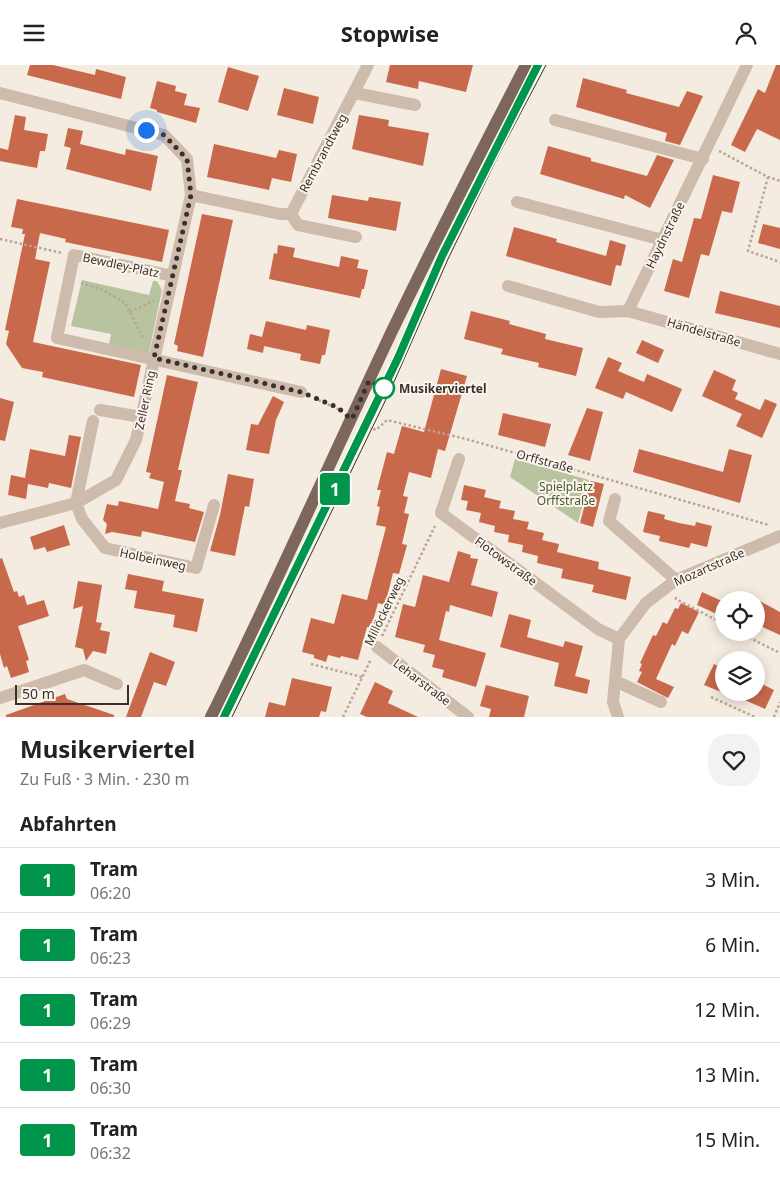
<!DOCTYPE html>
<html lang="de">
<meta charset="utf-8">
<style>
:root{--surface:#fff;--page:#f2f2f2;--text:#222;--muted:#767676;--line:#e0e0e0}
body{margin:0;font-family:"Noto Sans",sans-serif;background:var(--page);color:var(--text);height:100vh;display:flex;flex-direction:column;font-size:19px;white-space:nowrap}
*{box-sizing:border-box;margin:0}
p{font-size:16px;color:var(--muted)}
.icon{flex:none;width:28px;height:28px;fill:none;stroke:currentColor;stroke-width:2;stroke-linecap:round;stroke-linejoin:round}
.map{position:relative;height:652px;overflow:hidden}
.drawer{display:flex;flex-direction:column;background:var(--surface);flex:1}
.drawer>*{flex:none}
.badge{padding:0 10px;border-radius:4px;font-size:18px;line-height:32px}
.fabs{position:absolute;left:715px;top:526px;display:grid;gap:10px}
.fabs a{display:grid;place-items:center;width:50px;height:50px;border-radius:50%;background:var(--surface);box-shadow:0 2px 12px #0003;font-size:25px}
.scale{position:absolute;left:15px;bottom:12px;width:114px;box-sizing:border-box;padding-left:5px;border:2px solid #3b302b;border-top:0;font-size:14px;line-height:18px;white-space:nowrap;color:#3b302b;-webkit-text-stroke:4px #fbf5ee;paint-order:stroke}
.you{position:absolute;width:25px;height:25px;margin:-12px;border:4px solid #fff;border-radius:50%;background:#1a73e8;box-shadow:0 0 0 8px #1a73e833}
.map>.badge{position:absolute;translate:-50% -50%;box-shadow:0 0 0 2px #fff}
h2{padding:0 20px;font-size:19px;line-height:45px}
.round{display:grid;place-items:center;flex:none;width:52px;height:52px;border-radius:20px;background:var(--page)}
.headline{display:flex;align-items:center;justify-content:space-between;height:85px;padding:0 20px}
h1{font-size:24px;font-weight:700;line-height:38px}
ul{padding:0;list-style:none}
li{display:flex;align-items:center;gap:15px;height:65px;padding:0 20px;border-top:1px solid var(--line)}
li div{flex:1}
li b{display:block;font-size:19px}
li em{font-style:normal}
li .badge{min-width:55px;font-weight:700;text-align:center}
header{display:flex;justify-content:space-between;align-items:center;height:65px;padding:0 20px;background:var(--surface);font-size:22px;font-weight:700}
.map>svg:first-child{display:block}
</style>
<header><svg class="icon" aria-label="menu" viewBox="0 0 24 24"><path d="M4 6h16M4 12h16M4 18h16"/></svg>Stopwise<svg class="icon" aria-label="person" viewBox="0 0 24 24"><circle cx="12" cy="8" r="4"/><path d="M4 21q1-7 8-7t8 7"/></svg></header>
<div class="map">
<svg width="780" height="652" viewBox="0 0 780 652">
<rect width="100%" height="100%" fill="#f4ebe1"/>
<path fill="#b8c4a0" d="M82,215l67,15 4,-14h4l5,9 -14,67 -40,-8 3,-15 -40,-8z
M515,394l74,21 -11,43 -68,-46z"/>
<path fill="#c8694b" d="M30,0h23l42,10 1,-6 30,8 -5,22 -94,-24z
M390,0h83l-7,27 -47,-11 -1,8 -32,-7z
M776,0h4v75l-23,-11 -12,23 -14,-7 27,-56 7,4z
M228,2l31,9 -11,35 -30,-9z
M583,13l44,12 -1,3 53,14 8,-16 16,5 -23,49 -15,-4 2,-8 -91,-26z
M157,16l19,5 -1,5 12,3 -3,11 16,3 -4,15 -39,-11v-2l-7,-2z
M284,23l35,9 -6,27 -36,-9z
M15,50l11,2 -2,13 24,4 -3,17h-5l-3,17 -37,-7v-13l8,2z
M359,50l30,5 -1,6 41,7 -6,33 -71,-17z
M68,63l15,3 -3,13 45,11 1,-6 32,7 -7,35 -85,-22 5,-21 -7,-2z
M214,79l62,14 3,-8 18,4 -6,28 -19,-4 -3,12 -62,-13z
M548,81l43,12v3l56,15 10,-21 17,5 -24,48 -25,-13 -1,4 -84,-25z
M713,110l27,7 -8,31 -10,-2 -13,45 -8,-2 -12,44 -25,-7 9,-32 9,3 12,-44 7,1z
M332,130l36,6 1,-4 32,5 -5,29 -68,-13z
M17,134l152,31 -7,32 -97,-20 1,-3 -26,-6 -5,26 15,3 -17,80 108,23 -7,32 -92,-20 1,-5 -21,-4 -16,-24 3,-13 -4,-1 20,-96h-3l1,-5 -12,-2z
M202,149l31,6 -30,137 -26,-6 1,-5 -4,-2z
M763,159l17,4v21l-22,-6z
M514,162l43,12 -1,3 50,14 4,-16 16,5 -5,21 -5,-1 -5,21 -105,-30z
M278,180l17,3 -2,9 46,10 2,-11 18,4 -2,8 11,2 -4,19h-2l-2,9 -91,-19 5,-26 3,1z
M720,226l60,15v22l-65,-15z
M471,246l39,10 -1,3 37,10 -1,5 38,9 -7,28 -38,-9 1,-4 -38,-9 2,-5 -39,-10z
M266,256l40,9 1,-5 23,5 -5,25h-3l-2,9 -20,-4 1,-6 -37,-8 -1,7 -16,-4 3,-15 12,3z
M642,275l22,10 -6,13 -22,-10z
M608,292l14,6 -4,8 26,11 3,-8 35,15 -10,23 -46,-20 -3,7 -28,-11z
M441,304l26,7 -22,75 -7,-2 -7,29 -22,-6 -6,24 5,1 -4,16 5,1 -7,30 5,1 -8,29 -6,-1 -8,32 -7,-2 -7,25 -4,-1 -9,33 -17,-4 -1,2 -12,-3 -2,7 -12,-4v-3l-12,-3 9,-34 23,6 8,-30 25,6 19,-73 -10,-2 4,-18 -3,-1 4,-16h-4l10,-38 7,2 8,-28 22,6z
M714,305l22,10 -4,10 6,3 -3,6 25,11 5,-11 12,5 -15,34 -26,-12 6,-12 -40,-18z
M167,310l31,7 -20,88h4l-7,31 15,3 -1,4 15,4 -9,30 -53,-11 -1,6 -29,-5 -7,2 2,-10 -4,-4 4,-16 11,2 1,-5 39,8 6,-27 -15,-4 2,-5 -5,-1z
M273,331l11,6 -8,18 -7,34 -23,-4 5,-26 7,1z
M0,333l14,4 -9,39 -5,-1z
M587,343l16,4 -13,49 -22,-6z
M503,348l48,11 -6,23 -47,-12z
M69,370l12,2 -10,51 -22,-5 -1,5 -20,-4 -2,15 -18,-4 3,-20 14,3 5,-29 35,7z
M639,384l84,23 6,-23 23,6 -12,48 -107,-31z
M228,409l26,5 -5,28 -4,-1 -10,50 -25,-5 10,-36z
M591,416l13,3 -11,43 -13,-4z
M464,420l22,5 -2,7 17,4 -2,7 16,3 -2,8 16,3 -2,7 17,4 -2,7 17,4 -2,8 42,10 -1,7 33,8 -5,23 -34,-8 2,-7 -33,-7 2,-9 -26,-6 1,-7 -16,-4 1,-7 -15,-3 1,-7 -15,-3 1,-6 -16,-4 2,-9 -15,-3 2,-9 -7,-1z
M648,446l17,4 -1,4 15,4 16,3 1,-4 16,4 -5,21 -16,-4 -2,5 -30,-7 1,-5 -17,-4z
M64,460l6,20 -23,7 -2,-5 -11,3 -4,-13z
M458,486l13,4 -1,3 8,1 -7,26 27,7 -6,25 -42,-12 -1,7 -3,-1 -7,29 47,13 -10,34 -34,-10 2,-7 -12,-3 3,-12 -12,-3 2,-7 -30,-8 8,-33 12,3 8,-32 26,7z
M2,493l12,34 3,-1 2,6 5,-2 3,10 17,-5 5,16 -31,10 11,34 -3,1 3,11 -18,6 -4,-12 -3,2 -4,-14v-95z
M128,509l36,7 -2,10 42,8 -7,33 -24,-5 2,-12 -41,-7 3,-17 -12,-2z
M78,516l24,4 -6,37 6,1 -2,7 10,2 -4,22 -13,-3 -7,10 -3,-12 -8,-2 8,-41 -10,3z
M702,527l22,10 -5,13 -22,-10z
M756,534l24,13v23l-24,-11z
M681,538l18,9 -11,22 -6,-3 -7,15 -3,-2 -16,35 18,8 -6,11 -31,-16 5,-10 -3,-1 3,-7 -2,-1 13,-28 3,1 7,-14 4,2 8,-16 3,1z
M509,549l22,6 -4,17 36,10 2,-6 18,5 -8,30 15,4 -3,14 -33,-8 5,-23 -59,-16z
M150,587l25,10 -9,24 -12,-4 -13,35h-15z
M714,599l10,5v24l-20,-8z
M292,613l40,9 -6,25 -5,-1 -2,6h-54l4,-15 16,4z
M375,617l18,9 -5,12 30,14h-51l-7,-3z
M760,618l14,7 -9,19 -36,-16h27z
M486,620l43,11 -5,21h-35l2,-8 -11,-3z
M65,629l2,5 47,16v2h-108v-2z"/>
<g fill="none" stroke-linecap="round" stroke-linejoin="round">
<path stroke="#b9a596" stroke-width="2.5" stroke-dasharray="2.5 2.5" stroke-linecap="butt" d="M719,86l49,26 12,4
M768,112l-20,74 32,11
M0,174l62,14
M81,218l20,6 24,14 19,36
M130,247l24,-11
M314,333l26,12
M364,360l12,5 11,-10 79,19 303,86
M676,532v2l48,25
M740,568l40,20
M382,571l53,-110
M311,599l51,13
M711,632l44,20
M343,652l28,-58
M774,652l6,-15"/>
<path stroke="#cdbbac" stroke-width="12" d="M0,28l164,42 23,24 4,36 -55,245 -20,40 -40,23 -76,20
M355,28l60,12
M555,55l148,39
M191,130l89,19h11l77,-149
M517,137l146,38
M291,149l7,11 58,12
M173,211l-99,-21 -17,83 244,54
M508,221l91,26 29,-1 152,43
M628,246l119,-246
M100,345l41,7
M93,356l-17,82 6,16 23,29 91,20 18,-63
M459,394l-18,54 157,116 21,10
M615,434l-6,22 67,59
M377,582l91,70
M615,616l46,21
M0,633l84,-28 33,14
M618,652l-5,-15 6,-63 27,-36 30,-23 104,-44"/>
<path stroke="#7d675c" stroke-width="12" d="M211,652c63,-128 120,-257 181,-386 43,-89 88,-178 134,-266"/>
<path stroke="#3b302b" stroke-width="1" d="M232,652l158,-326 58,-132 51,-105 47,-89"/>
</g>
<g fill="none" stroke-linecap="round" stroke-linejoin="round">
<g stroke="#fff" stroke-width="11">
<path id="line" d="M224,652l174,-359 44,-102 96,-191"/>
</g>
<use href="#line" stroke="#00954b" stroke-width="8"/>
<path stroke="#3b302b" stroke-width="5" stroke-dasharray="0 9" d="M146,65l18,5 23,24 4,36 -37,163 147,34 38,16 5,6 8,5 17,-38 15,7"/>
</g>
<circle fill="#fff" stroke="#00954b" stroke-width="2.5" cx="384" cy="323" r="10"/>
<g text-anchor="middle" dominant-baseline="central" stroke-width="4" stroke-linejoin="round" paint-order="stroke">
<g font-size="12" fill="#3b302b" stroke="#fbf5ee">
<text transform="translate(323 88) rotate(-62)">Rembrandtweg</text>
<text transform="translate(665 170) rotate(-64)">Haydnstraße</text>
<text transform="translate(121 200) rotate(12)">Bewdley-Platz</text>
<text transform="translate(704 267) rotate(16)">Händelstraße</text>
<text transform="translate(145 335) rotate(-78)">Zeller Ring</text>
<text transform="translate(545 396) rotate(15)">Orffstraße</text>
<text transform="translate(153 494) rotate(12)">Holbeinweg</text>
<text transform="translate(506 496) rotate(36)">Flotowstraße</text>
<text transform="translate(709 502) rotate(-24)">Mozartstraße</text>
<text transform="translate(384 546) rotate(-64)">Millöckerweg</text>
<text transform="translate(422 617) rotate(37)">Leharstraße</text>
</g>
<g font-size="12" font-weight="bold" fill="#3b302b" stroke="#fbf5ee" text-anchor="start">
<text x="399" y="323">Musikerviertel</text>
</g>
<g font-size="12" fill="#4a5a2e" stroke="#fbf5ee">
<text x="566" y="421">Spielplatz<tspan x="566" dy="14">Orffstraße</tspan></text>
</g>
</g>
</svg>
<div class="fabs">
<a><svg class="icon" aria-label="locate" viewBox="0 0 24 24"><circle cx="12" cy="12" r="6"/><path d="M12 2v4M12 18v4M2 12h4M18 12h4"/></svg></a>
<a><svg class="icon" aria-label="layers" viewBox="0 0 24 24"><path d="M12 4l9 5-9 5-9-5zM3 14l9 5 9-5"/></svg></a>
</div>
<div class="scale">50 m</div>
<div class="you" style="left:146px;top:65px"></div>
<b class="badge" style="left:335px;top:424px;background:#00954b;color:#fff">1</b>
</div>
<section class="drawer">
<div class="headline"><div><h1>Musikerviertel</h1><p>Zu Fuß · 3 Min. · 230 m</p></div><a class="round"><svg class="icon" aria-label="heart" viewBox="0 0 24 24"><path d="M12 20l-8-8c-3-5 5-10 8-4 3-6 11-1 8 4z"/></svg></a></div>
<h2>Abfahrten</h2>
<ul>
<li><span class="badge" style="background:#00954b;color:#fff">1</span><div><b>Tram</b><p>06:20</p></div><em>3 Min.</em></li>
<li><span class="badge" style="background:#00954b;color:#fff">1</span><div><b>Tram</b><p>06:23</p></div><em>6 Min.</em></li>
<li><span class="badge" style="background:#00954b;color:#fff">1</span><div><b>Tram</b><p>06:29</p></div><em>12 Min.</em></li>
<li><span class="badge" style="background:#00954b;color:#fff">1</span><div><b>Tram</b><p>06:30</p></div><em>13 Min.</em></li>
<li><span class="badge" style="background:#00954b;color:#fff">1</span><div><b>Tram</b><p>06:32</p></div><em>15 Min.</em></li>
</ul>
</section>
